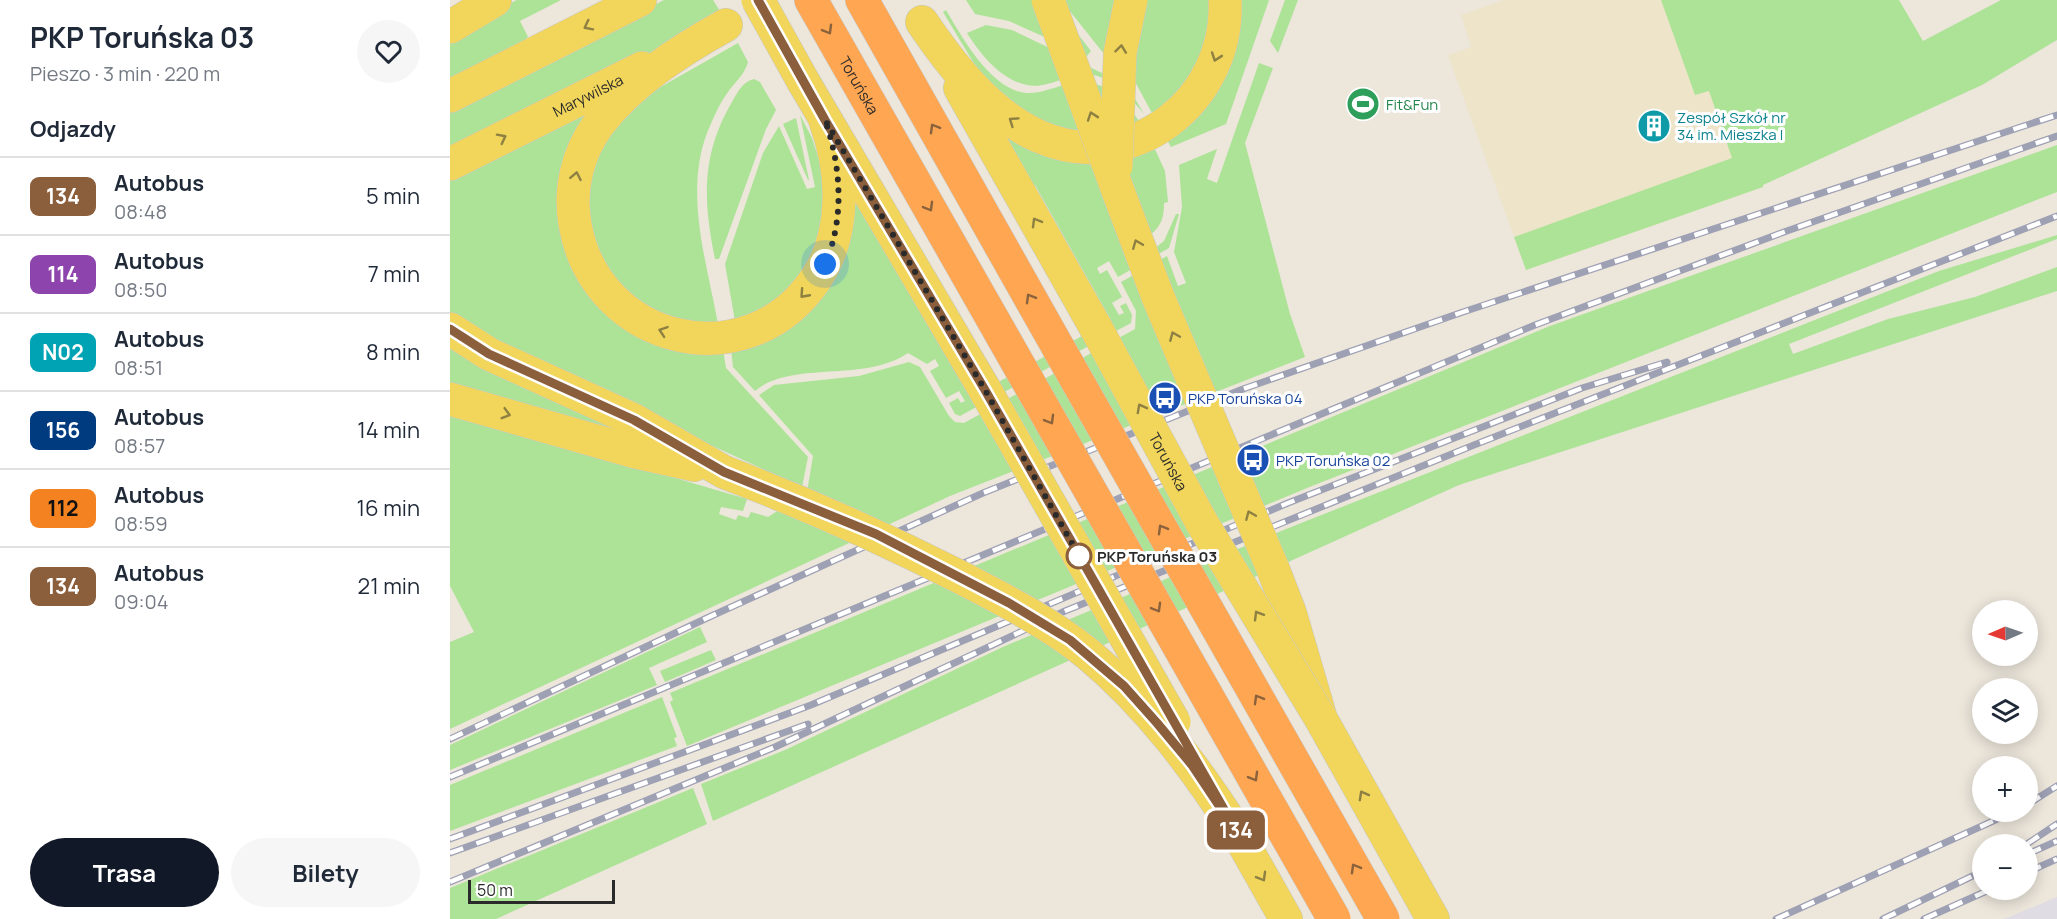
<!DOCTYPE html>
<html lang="pl">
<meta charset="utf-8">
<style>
:root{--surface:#fff;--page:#f6f6f7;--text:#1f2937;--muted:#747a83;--line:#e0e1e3;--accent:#111827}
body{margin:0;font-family:Manrope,sans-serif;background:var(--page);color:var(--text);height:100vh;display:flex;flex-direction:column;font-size:22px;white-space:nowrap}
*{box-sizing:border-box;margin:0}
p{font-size:20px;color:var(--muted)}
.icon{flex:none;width:33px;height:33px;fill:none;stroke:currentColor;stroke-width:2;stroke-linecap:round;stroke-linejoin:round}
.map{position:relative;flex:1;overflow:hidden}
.sheet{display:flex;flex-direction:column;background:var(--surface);width:450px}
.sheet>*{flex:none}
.badge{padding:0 12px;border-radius:9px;font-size:21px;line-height:39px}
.needle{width:39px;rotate:268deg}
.tools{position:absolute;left:1522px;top:600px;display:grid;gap:12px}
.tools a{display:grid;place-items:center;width:66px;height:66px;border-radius:50%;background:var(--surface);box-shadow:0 3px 15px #0003;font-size:30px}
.scale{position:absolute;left:18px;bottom:15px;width:147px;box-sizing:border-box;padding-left:6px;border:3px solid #2a2a2a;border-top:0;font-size:16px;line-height:21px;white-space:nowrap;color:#2a2a2a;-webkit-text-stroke:4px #fff;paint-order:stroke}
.you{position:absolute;width:30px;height:30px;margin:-15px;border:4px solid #fff;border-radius:50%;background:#1a73e8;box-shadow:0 0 0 9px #1a73e833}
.map>.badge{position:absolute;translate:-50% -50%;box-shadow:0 0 0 3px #fff}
h2{padding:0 30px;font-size:22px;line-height:54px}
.round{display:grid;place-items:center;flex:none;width:63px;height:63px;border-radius:32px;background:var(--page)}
.summary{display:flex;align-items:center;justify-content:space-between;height:102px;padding:0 30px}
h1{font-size:28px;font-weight:700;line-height:45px}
.cta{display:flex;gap:12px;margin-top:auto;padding:12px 30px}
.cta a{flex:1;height:69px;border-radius:36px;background:var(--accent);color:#fff;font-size:24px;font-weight:700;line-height:69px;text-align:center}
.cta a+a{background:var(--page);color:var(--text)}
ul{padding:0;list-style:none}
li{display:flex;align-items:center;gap:18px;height:78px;padding:0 30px;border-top:2px solid var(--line)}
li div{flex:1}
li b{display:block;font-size:22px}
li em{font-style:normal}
li .badge{min-width:66px;font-weight:700;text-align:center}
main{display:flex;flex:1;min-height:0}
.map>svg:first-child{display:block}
</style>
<main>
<section class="sheet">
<div class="summary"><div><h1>PKP Toruńska 03</h1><p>Pieszo · 3 min · 220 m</p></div><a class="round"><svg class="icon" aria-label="heart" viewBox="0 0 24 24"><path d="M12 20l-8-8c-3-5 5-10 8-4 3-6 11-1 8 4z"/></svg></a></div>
<h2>Odjazdy</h2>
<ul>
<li><span class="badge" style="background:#8b5e3c;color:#fff">134</span><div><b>Autobus</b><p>08:48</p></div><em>5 min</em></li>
<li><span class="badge" style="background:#8e44ad;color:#fff">114</span><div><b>Autobus</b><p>08:50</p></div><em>7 min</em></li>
<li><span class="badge" style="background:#00a3b4;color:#fff">N02</span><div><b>Autobus</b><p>08:51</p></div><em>8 min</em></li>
<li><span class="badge" style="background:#003b80;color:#fff">156</span><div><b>Autobus</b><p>08:57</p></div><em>14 min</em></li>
<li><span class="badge" style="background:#f58220;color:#111">112</span><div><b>Autobus</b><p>08:59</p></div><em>16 min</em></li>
<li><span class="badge" style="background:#8b5e3c;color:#fff">134</span><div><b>Autobus</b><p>09:04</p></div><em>21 min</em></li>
</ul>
<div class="cta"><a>Trasa</a><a>Bilety</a></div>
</section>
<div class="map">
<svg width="1607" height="919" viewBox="0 0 1607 919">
<rect width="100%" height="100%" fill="#ece6db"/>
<path fill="#dfdce4" d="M1607,897v22h-54l6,-2z"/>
<path fill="#eee4ca" d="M1054,0h395l-149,152 13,35 -237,83 -78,-215 23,-8 -10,-32z"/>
<path fill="#ade397" d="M67,0h44l-41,21 8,16 -24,19 -54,28v-45l41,-27z
M214,0h49l10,16 -273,137v-45z
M516,0h82l11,10 32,41 -4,5 -78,-35 -34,-7z
M611,0h152l-11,68 -49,47 -20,-37 -25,-19z
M782,0h37l-43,124 -55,23 -5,-9z
M835,0h13l-20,53 -8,-12z
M1211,0h238l24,41 78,-41h56v40l-75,45 -219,100v2l-237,83 -12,-33 218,-79 -23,-67 -14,4z
M496,10c16,27 38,67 68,80 20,8 35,-2 54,-6 34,-8 58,14 74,42l-18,7 -74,-3 -66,-50 -41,-68z
M536,25l26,5 115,55 17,29c-12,-15 -31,-36 -51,-39 -16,-2 -31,5 -46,9 -34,10 -64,-25 -80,-51z
M288,43l10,19c-3,12 -13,20 -20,30 -9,12 -15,27 -21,41 -23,61 0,130 11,191l-45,-1 -45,-24 -40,-63 1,-65 31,-52 37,-30z
M809,63l14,5 -28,75 45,171 15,43 -355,139 -500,233v-87l24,-10 -24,-46v-174l297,87 -4,12 -22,-4 -2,7 17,6 2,-5 10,3 3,-6 17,5 39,-25 6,-36 -54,-61 15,-10 85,-9 50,-14 11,5 29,49 6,6 9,1 171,-94 1,-18 -15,-29 46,-26 11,30 8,-3 -12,-31 8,-45 -3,-42 38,-16 -10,30 10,4z
M304,79l6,3 16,28 -10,19 -47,130h-4c-12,-59 -14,-104 17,-157 5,-9 11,-21 22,-23z
M152,101l-5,10 -18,161 144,78 3,18 82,89 -6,30 -231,-106 -121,-66v-137z
M350,115l12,23 11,35v64l-34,57 -54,27 -10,-57 38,-111 16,-27 28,63 8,-2z
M346,118l13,62h-1l-25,-56z
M546,124l157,21 12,26 3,31 -4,1c0,14 -2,23 -15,33l5,13 10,-8 12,-27h3l-10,34 -51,29 -9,-16 -12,7 3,6 7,-4 15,27 -10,6 7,12 5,-2 -4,-7 6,-3 6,12 -1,8 -171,93 -5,-2 -6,-11 9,-5 3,5 4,-2 -6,-10 -13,7 -16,-27 9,-5 -4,-7 -8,5 -19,-11c-43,30 -117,7 -153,38l-22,-24 -2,-18 45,-16 71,-152 126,215 138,-76 -76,-135 -3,2z
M1607,145v47l-750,296 -620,258 -17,-44 3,-2 -3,-7 880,-367z
M1607,235v4l-268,105 4,10 95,-35 87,-22 82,-30v24l-598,194 -746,336 -12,-37 84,-34 220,-104 281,-117 653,-258z
M0,343l222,108 -222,-61z
M250,627l7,15 -58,26 8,17 -207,85v-25z
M261,650l5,10 -51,22 -5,-11z
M212,697l15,40 -3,1 3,8 -227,85v-46z
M243,788l14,36 -211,95h-46v-31z"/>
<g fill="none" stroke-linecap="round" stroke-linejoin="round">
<g stroke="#c8c8c8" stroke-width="34">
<g id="major">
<path d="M472,22c29,43 67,92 116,114 94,42 192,-36 187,-136"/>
<path d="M276,25c-47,26 -95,57 -128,100 -21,29 -29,65 -23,99 20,120 174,158 242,53 30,-46 26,-108 8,-157"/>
<path d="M0,27l45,-27"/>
<path d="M353,81l182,309"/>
<path d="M510,88l136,240"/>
<path d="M0,96l190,-96"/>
<path id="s1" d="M0,164l192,-96"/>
<path d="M668,191l40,106"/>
<path d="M0,329l39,25 145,66 90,52"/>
<path d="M0,399l185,53 59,13"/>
<path d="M823,569l17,44 31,106 112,200"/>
<path d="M788,834l48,85"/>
</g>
</g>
<g stroke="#c8c8c8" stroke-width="34">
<g id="highway">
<path id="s2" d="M361,0l210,369"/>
<path d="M412,0l197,349"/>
</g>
</g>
<use href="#major" stroke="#f1d65b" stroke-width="33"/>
<use href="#highway" stroke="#ffa653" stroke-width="33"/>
<g stroke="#9ea0b4" stroke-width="7">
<path id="rail" d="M0,739l257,-121 276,-125 260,-104 217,-76 597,-198
M0,777l1085,-452 249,-93 273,-96
M1578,804l29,-18
M0,839l361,-134 477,-202 294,-115 85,-26
M1577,844l30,-20
M0,853l358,-129
M1578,854l29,-13
M1578,872l29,-13
M0,882l325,-135 290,-136 409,-166 583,-229
M1326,919l237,-107
M1433,919l100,-48
M1474,919l65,-29"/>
</g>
<use href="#rail" stroke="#fff" stroke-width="4.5" stroke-dasharray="14" stroke-linecap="butt"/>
<g stroke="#c8c8c8" stroke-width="34" stroke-linecap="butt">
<g id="major-bridge">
<path d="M308,0l45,81"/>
<path d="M598,0l70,191"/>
<path d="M666,166l4,-113 11,-53"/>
<path d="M708,297l115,272"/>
<path id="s3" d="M646,328l106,195 119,196"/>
<path d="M535,390l189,332"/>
<path d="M274,472c81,31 159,66 236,105 44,23 90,46 128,77 61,51 108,114 150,180"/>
</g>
</g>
<g stroke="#c8c8c8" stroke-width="34" stroke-linecap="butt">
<path id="highway-bridge" d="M609,349l324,570
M571,369l313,550"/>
</g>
<use href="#major-bridge" stroke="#f1d65b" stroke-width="33"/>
<use href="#highway-bridge" stroke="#ffa653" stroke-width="33"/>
</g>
<defs><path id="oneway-chevron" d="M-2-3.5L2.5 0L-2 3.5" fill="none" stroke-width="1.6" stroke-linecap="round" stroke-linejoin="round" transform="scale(1.5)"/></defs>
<g stroke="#8e8042">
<use href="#oneway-chevron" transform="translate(138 26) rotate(153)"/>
<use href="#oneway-chevron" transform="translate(671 49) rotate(-83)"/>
<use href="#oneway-chevron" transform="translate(766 57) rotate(109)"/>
<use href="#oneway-chevron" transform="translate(642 116) rotate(-109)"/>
<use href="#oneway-chevron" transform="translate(563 121) rotate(-145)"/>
<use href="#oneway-chevron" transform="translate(52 138) rotate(-27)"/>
<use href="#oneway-chevron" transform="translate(126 176) rotate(-79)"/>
<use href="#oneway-chevron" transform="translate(586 222) rotate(-120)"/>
<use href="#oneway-chevron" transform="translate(687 244) rotate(-112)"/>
<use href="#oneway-chevron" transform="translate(354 294) rotate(132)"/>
<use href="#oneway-chevron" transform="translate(213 331) rotate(-161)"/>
<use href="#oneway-chevron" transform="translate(724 336) rotate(-113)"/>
<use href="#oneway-chevron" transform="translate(691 408) rotate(-118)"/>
<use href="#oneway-chevron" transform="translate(56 414) rotate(16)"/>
<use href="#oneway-chevron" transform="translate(800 515) rotate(-113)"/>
<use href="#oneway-chevron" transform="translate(808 615) rotate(-121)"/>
<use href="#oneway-chevron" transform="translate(913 795) rotate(-119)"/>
<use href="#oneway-chevron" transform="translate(812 877) rotate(60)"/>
</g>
<g stroke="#8a623c">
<use href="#oneway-chevron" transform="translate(378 30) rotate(60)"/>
<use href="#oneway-chevron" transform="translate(484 128) rotate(-120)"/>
<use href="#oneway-chevron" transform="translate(479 207) rotate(60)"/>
<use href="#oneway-chevron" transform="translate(580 298) rotate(-120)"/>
<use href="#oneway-chevron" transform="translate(600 420) rotate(60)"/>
<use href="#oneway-chevron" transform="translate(712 529) rotate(-120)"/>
<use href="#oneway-chevron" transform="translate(707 608) rotate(60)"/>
<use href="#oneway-chevron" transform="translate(808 699) rotate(-120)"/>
<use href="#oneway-chevron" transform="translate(804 777) rotate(60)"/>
<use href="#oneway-chevron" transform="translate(905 868) rotate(-120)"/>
</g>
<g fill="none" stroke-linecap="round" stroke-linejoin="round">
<g stroke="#fff" stroke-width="14">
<path id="line" d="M0,329l39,25 145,66 90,52 152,62 133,69 61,37 54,46 33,37 35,42 46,69 -253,-444 -160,-270 -67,-120"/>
</g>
<use href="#line" stroke="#8b5e3c" stroke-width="9"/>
<path stroke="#2a2a2a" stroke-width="6" stroke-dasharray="0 10.8" d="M375,264c20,-46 16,-98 0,-144l160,270 97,171 -3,-5"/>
</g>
<defs>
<g id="stadium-disc" transform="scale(1.725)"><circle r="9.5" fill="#2e9e5b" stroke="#fff"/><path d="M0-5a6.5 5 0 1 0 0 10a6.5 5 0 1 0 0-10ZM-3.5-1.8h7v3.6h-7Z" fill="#fff"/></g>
<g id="building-disc" transform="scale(1.725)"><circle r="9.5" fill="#0f9aa8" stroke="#fff"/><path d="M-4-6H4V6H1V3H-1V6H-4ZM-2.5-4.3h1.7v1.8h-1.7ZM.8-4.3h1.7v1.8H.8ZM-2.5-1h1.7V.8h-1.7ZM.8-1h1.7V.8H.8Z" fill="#fff"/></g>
<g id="bus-disc" transform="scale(1.725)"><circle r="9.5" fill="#1a4fb4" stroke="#fff"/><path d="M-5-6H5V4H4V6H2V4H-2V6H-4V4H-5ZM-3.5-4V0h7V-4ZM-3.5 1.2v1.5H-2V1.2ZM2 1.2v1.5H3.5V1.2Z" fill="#fff"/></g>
</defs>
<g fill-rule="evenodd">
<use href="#stadium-disc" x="913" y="104"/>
<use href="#building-disc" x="1204" y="126"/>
<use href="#bus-disc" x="715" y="398"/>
<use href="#bus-disc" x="803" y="460"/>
</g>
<circle fill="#fff" stroke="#8b5e3c" stroke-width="3" cx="629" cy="556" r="12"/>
<g text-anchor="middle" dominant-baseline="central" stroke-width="6" stroke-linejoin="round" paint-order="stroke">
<g font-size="15" fill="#2a2a2a" stroke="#fff">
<text stroke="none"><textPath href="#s2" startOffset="98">Toruńska</textPath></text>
<text stroke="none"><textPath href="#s1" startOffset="154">Marywilska</textPath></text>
<text stroke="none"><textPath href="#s3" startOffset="152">Toruńska</textPath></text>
</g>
<g font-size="15" fill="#27864d" stroke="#fff" text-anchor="start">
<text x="936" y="104">Fit&amp;Fun</text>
</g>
<g font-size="15" fill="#0d838f" stroke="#fff" text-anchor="start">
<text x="1227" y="117">Zespół Szkół nr<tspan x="1227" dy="17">34 im. Mieszka I</tspan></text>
</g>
<g font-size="15" fill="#164399" stroke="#fff" text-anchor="start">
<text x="738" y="398">PKP Toruńska 04</text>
<text x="826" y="460">PKP Toruńska 02</text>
</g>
<g font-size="15" font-weight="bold" fill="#2a2a2a" stroke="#fff" text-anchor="start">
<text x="647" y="556">PKP Toruńska 03</text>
</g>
</g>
</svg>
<div class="tools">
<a><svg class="needle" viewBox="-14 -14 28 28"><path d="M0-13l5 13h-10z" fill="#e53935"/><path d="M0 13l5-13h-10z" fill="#747a83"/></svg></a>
<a><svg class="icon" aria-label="layers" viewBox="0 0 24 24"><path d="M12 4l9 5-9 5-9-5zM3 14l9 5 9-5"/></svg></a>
<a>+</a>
<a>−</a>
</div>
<div class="scale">50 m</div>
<div class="you" style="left:375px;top:264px"></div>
<b class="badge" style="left:786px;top:830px;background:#8b5e3c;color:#fff">134</b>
</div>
</main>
